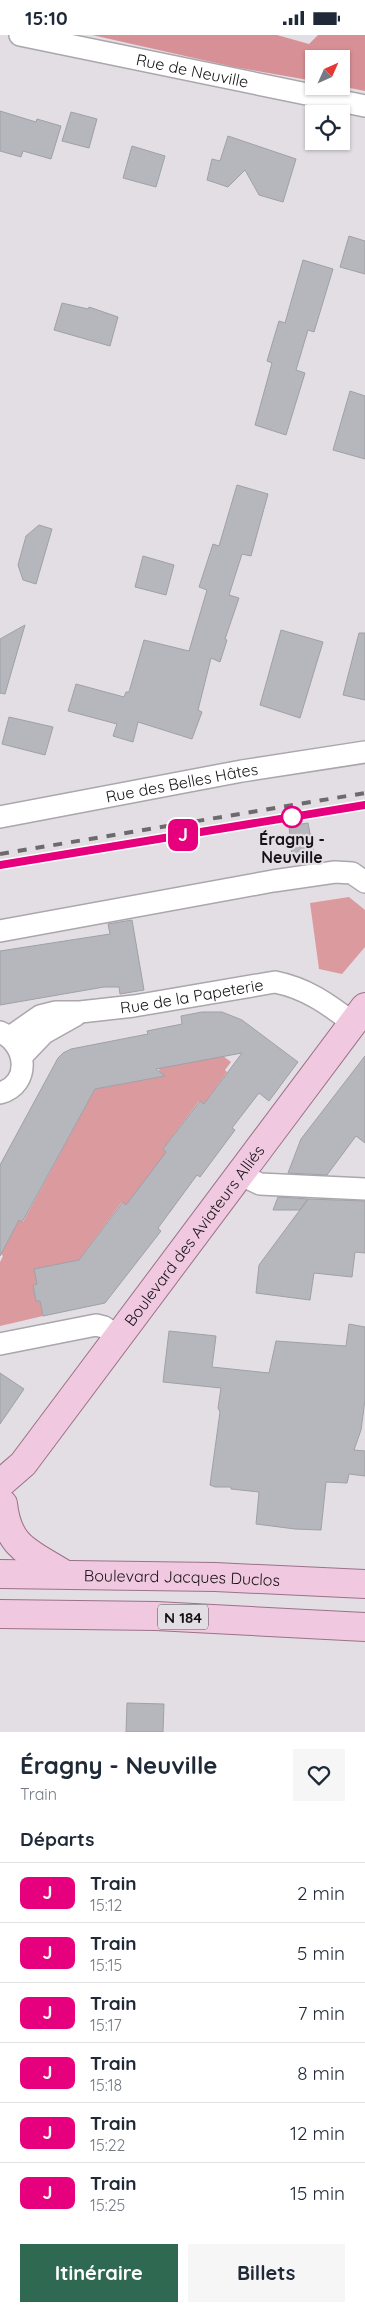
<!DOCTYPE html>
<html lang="fr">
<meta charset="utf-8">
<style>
:root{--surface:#fff;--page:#f6f6f7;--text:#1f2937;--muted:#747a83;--line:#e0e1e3;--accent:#2f6952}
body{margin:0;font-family:Quicksand,sans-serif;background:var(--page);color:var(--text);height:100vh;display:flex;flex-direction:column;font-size:19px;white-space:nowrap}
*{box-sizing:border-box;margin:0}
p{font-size:16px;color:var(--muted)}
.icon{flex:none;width:28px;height:28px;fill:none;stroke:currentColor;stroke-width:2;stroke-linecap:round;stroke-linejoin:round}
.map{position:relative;height:1697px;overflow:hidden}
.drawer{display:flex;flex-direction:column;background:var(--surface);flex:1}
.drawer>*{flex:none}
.badge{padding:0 10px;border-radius:8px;font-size:18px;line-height:32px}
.needle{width:32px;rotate:45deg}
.tools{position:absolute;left:305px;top:15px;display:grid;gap:10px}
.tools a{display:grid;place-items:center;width:45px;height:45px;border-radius:0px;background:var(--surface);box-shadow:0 1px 4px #0004;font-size:25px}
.map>.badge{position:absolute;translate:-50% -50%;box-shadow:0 0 0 2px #fff}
h2{padding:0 20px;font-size:19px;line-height:45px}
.round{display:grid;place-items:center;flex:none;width:52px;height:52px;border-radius:0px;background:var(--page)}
.summary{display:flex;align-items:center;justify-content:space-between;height:85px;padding:0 20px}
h1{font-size:24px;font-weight:700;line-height:38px}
.action{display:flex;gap:10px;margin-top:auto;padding:10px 20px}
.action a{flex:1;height:58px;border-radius:0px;background:var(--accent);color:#fff;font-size:20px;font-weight:700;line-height:58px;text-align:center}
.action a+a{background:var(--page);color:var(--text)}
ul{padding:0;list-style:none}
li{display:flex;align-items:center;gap:15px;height:60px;padding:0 20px;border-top:1px solid var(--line)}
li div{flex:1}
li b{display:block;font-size:19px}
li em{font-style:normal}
li .badge{min-width:55px;font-weight:700;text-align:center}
.status{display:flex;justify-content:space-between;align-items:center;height:35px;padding:0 25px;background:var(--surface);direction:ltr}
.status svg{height:14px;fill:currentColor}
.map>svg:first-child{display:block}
</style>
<div class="status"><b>15:10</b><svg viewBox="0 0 49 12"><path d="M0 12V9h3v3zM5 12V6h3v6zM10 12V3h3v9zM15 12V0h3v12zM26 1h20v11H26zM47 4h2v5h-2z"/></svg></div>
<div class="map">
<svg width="365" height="1697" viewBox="0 0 365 1697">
<rect width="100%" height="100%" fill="#e2dee4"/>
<path fill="#db9a9e" d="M349,862l16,13v37l-23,27 -23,-5 -9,-66z
M223,1021l8,6 -6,8 2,2 -23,32 -5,-3 -36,48 3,3 19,39 -15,21 -31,-23 -13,16 -4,-3 -43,58 -44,9 2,15 -4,1 3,16h4l3,15 -43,10v-64l3,-6 -2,-2 18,-34 4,2 72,-133 65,-12 -1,-9z"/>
<path fill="#d79196" d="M92,0h185l32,9 9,-9h47v56l-25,-5h1v-27h-27v22l-80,-14z"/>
<path fill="#b6b6bd" stroke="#a0a0a7" d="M0,76l36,11 1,-3 24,7 -10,33 -28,-8 -2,6 -21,-6z
M71,77l26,7 -8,29 -27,-7z
M228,101l68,23 -13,43 -24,-7 -14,-25 -17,17 -21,-7 5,-21 8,2z
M132,111l33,10 -9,31 -33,-9z
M349,201l16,5v33l-25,-7z
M303,225l30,9 -19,63 -6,-2 -12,40 9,3 -19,62 -31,-10 17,-62 -5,-2 12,-40 6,2z
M62,268l26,6 1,-2 29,10 -8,29 -56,-16z
M350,356l15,5v63l-32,-9z
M237,450l31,9 -17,62 -9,-2 -13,41 10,3 -14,41 2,1 -7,22 -9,-4 -13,52 4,2 -10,27 -54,-17 -5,20 -20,-6 4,-12 -49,-13 8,-27 48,13 2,-5h3l15,-52 45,11 18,-61 -8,-3 14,-43 6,2z
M39,490l13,4 -16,55 -13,-4 -5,-15 8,-29z
M143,521l31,9 -8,30 -31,-8z
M25,590l-20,69 -5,-1v-54z
M281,595l42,12 -23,76 -40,-13z
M359,598h6v67l-22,-5z
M9,682l44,10 -8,28 -43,-11z
M308,788l6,31 -22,3 -3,-31z
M132,885l12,70 -24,4 -1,-7h-15l-104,18v-54l110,-17 -2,-10z
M202,977h20l20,8 56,42 -29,39 -10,-8 -27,35 3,2 -35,47 -3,-2 -39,53 3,3 -56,72 -62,13 -3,-15h-4l-3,-16 4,-1 -3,-15 45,-9 44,-58 3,3 40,-53 -3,-3 37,-48 4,3 38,-51 -86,16 9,7 -70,13 -70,128 -3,5 -3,-2 -19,36v-91l58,-107 5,-5 8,-4 77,-15 -1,-3 35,-7 -1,-8z
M365,1021v87l-9,-7 -29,39 -39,-2 13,-34z
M278,1162l30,2 -8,11h-27z
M308,1164l57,2v52l-10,-1 -3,25 -38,-4 -4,27 -54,-7 3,-28z
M349,1289l16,3v73l-4,30 -7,20 11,1v25l-16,-2 -2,9 -21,-1 -5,48 -26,-1 -39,-5 3,-32 -28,-3v-2h-16l-5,-2 10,-73 -2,-4 3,-20 -58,-6 6,-51 47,5 -4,31 57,6 7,-32 70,5z
M0,1338l24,16 -24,35z
M127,1668l37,1 -1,28h-37z"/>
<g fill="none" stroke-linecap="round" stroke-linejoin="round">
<g stroke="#aaa6ac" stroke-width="24">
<g id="minor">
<path id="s1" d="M20,0l345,71"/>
<path id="s2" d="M0,782l242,-46 123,-19"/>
<path d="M0,896l273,-50 62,-9 17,1 13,9"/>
<path d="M0,997c27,11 32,52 0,61"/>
<path id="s3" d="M10,1002l30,-21 16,-4h24l54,-6 141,-24c31,6 53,22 78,41"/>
<path d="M22,1021l22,-23 32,-18"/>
<path d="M241,1140l19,9 105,5"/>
<path d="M0,1309l96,-19 8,2 13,9"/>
</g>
</g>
<g stroke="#9c718a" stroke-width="30">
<g id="major">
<path id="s4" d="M0,1449l23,-20 342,-457"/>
<path d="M3,1469c5,44 26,48 61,70"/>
<path id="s5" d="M0,1539l215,3 150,7"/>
<path d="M0,1579l156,2 209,11"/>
</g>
</g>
<use href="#minor" stroke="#fff" stroke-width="21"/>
<use href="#major" stroke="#f0c8df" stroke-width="28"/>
<path stroke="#6d6a6e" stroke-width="4" stroke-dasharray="9 9" stroke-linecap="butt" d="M0,819l365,-61
M0,830l365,-60"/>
</g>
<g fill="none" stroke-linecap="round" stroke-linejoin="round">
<g stroke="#fff" stroke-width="11">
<path id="line" d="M0,830l365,-60"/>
</g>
<use href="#line" stroke="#e6007e" stroke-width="8"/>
</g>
<circle fill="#fff" stroke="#e6007e" stroke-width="2.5" cx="292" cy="782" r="10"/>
<g text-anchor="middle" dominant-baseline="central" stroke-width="4.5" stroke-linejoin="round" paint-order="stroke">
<rect fill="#e2dee4" stroke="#524f52" stroke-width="1" x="158" y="1569.5" width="50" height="25" rx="4"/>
<g font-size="15" font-weight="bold" fill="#141214">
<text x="183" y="1582">N 184</text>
</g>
<g font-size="16" fill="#141214" stroke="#e2dee4">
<text stroke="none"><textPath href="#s1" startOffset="176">Rue de Neuville</textPath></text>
<text stroke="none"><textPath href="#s2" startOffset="185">Rue des Belles Hâtes</textPath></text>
<text stroke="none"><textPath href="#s3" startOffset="190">Rue de la Papeterie</textPath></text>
<text stroke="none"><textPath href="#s4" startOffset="316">Boulevard des Aviateurs Alliés</textPath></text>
<text stroke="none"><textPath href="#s5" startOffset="182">Boulevard Jacques Duclos</textPath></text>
</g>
<g font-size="16" font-weight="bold" fill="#141214" stroke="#e2dee4">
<text x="292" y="804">Éragny -<tspan x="292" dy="18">Neuville</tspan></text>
</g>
</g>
</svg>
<div class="tools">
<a><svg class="needle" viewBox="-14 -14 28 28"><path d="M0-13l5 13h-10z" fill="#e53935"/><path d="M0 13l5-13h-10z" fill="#747a83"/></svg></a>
<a><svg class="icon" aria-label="locate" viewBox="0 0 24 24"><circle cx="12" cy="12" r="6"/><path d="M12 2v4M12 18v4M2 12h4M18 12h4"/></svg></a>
</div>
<b class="badge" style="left:183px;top:800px;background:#e6007e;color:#fff">J</b>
</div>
<section class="drawer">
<div class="summary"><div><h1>Éragny - Neuville</h1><p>Train</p></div><a class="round"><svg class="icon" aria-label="heart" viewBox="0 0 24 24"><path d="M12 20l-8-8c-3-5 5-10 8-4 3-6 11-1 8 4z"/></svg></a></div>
<h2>Départs</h2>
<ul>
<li><span class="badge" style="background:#e6007e;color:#fff">J</span><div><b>Train</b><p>15:12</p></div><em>2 min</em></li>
<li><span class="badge" style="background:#e6007e;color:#fff">J</span><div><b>Train</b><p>15:15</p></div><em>5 min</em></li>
<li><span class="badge" style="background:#e6007e;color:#fff">J</span><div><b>Train</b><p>15:17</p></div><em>7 min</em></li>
<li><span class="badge" style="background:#e6007e;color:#fff">J</span><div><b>Train</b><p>15:18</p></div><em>8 min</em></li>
<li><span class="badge" style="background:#e6007e;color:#fff">J</span><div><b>Train</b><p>15:22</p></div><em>12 min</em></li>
<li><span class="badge" style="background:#e6007e;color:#fff">J</span><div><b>Train</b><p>15:25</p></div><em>15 min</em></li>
</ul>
<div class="action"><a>Itinéraire</a><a>Billets</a></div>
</section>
